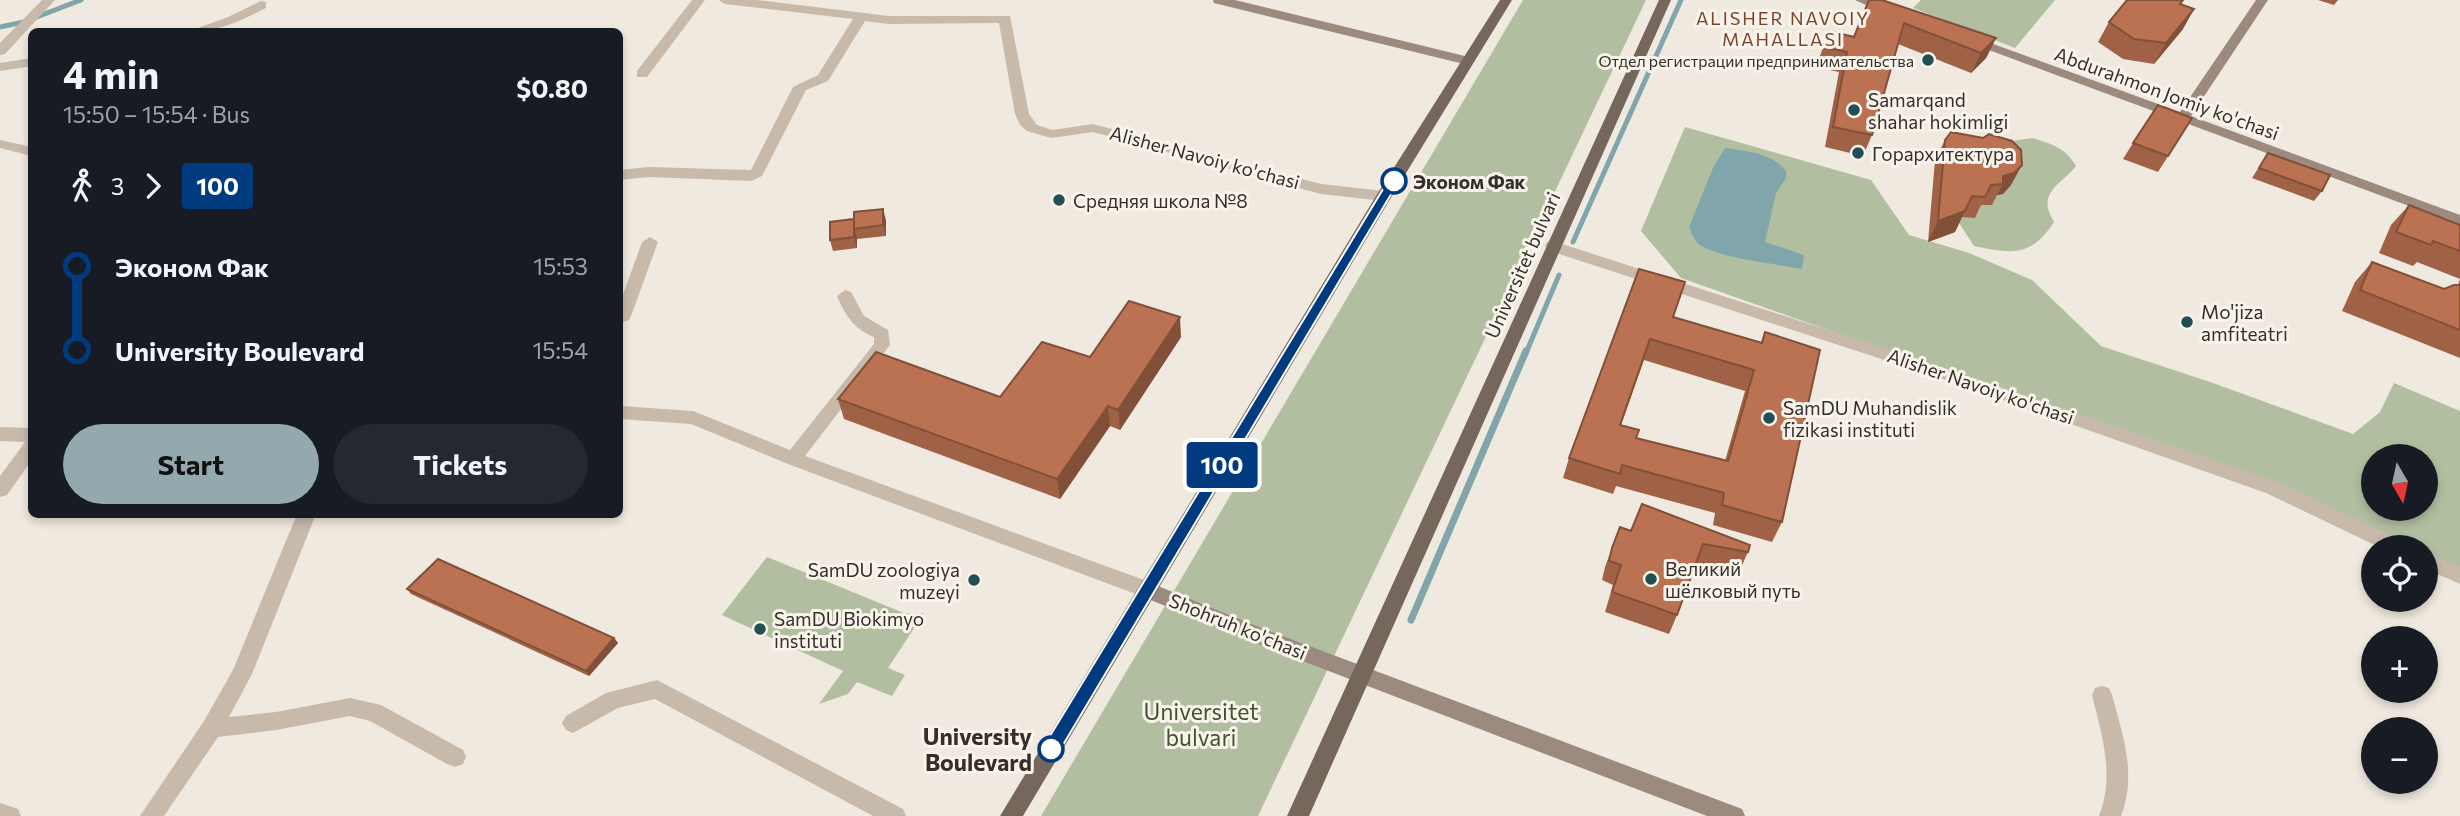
<!DOCTYPE html>
<meta charset="utf-8">
<style>
:root{--surface:#171b24;--page:#242831;--text:#f1f3f6;--muted:#9ea1a6;--accent:#94a9ad}
body{margin:0;font-family:Commissioner,sans-serif;background:var(--page);color:var(--text);height:100vh;display:flex;flex-direction:column;font-size:26px;white-space:nowrap}
*{box-sizing:border-box;margin:0}
p{font-size:23px;color:var(--muted)}
.icon{flex:none;width:38px;height:38px;fill:none;stroke:currentColor;stroke-width:2;stroke-linecap:round;stroke-linejoin:round}
.map{position:relative;flex:1;overflow:hidden}
.sheet{position:absolute;left:28px;top:28px;width:595px;height:490px;display:flex;flex-direction:column;background:var(--surface);border-radius:10px;box-shadow:0 4px 10px #0003}
.sheet>*{flex:none}
.badge{padding:0 14px;border-radius:5px;font-size:24px;line-height:46px}
.needle{width:46px;rotate:171deg}
.controls{position:absolute;left:2361px;top:444px;display:grid;gap:14px}
.controls a{display:grid;place-items:center;width:77px;height:77px;border-radius:50%;background:var(--surface);box-shadow:0 4px 10px #0003;font-size:35px}
.map>.badge{position:absolute;translate:-50% -50%;box-shadow:0 0 0 4px #fff}
.legs{display:flex;align-items:center;gap:10px;height:77px;padding:0 35px;font-size:23px}
.legs p{margin-inline-start:auto}
.headline{display:flex;align-items:center;justify-content:space-between;height:119px;padding:0 35px}
h1{font-size:38px;font-weight:700;line-height:52px}
.button{display:flex;gap:14px;margin-top:auto;padding:14px 35px}
.button a{flex:1;height:80px;border-radius:42px;background:var(--accent);color:#111;font-size:28px;font-weight:700;line-height:80px;text-align:center}
.button a+a{background:var(--page);color:var(--text)}
ul{padding:0 35px;list-style:none}
li{display:flex;align-items:center;gap:24px;height:84px;font-size:26px}
li i{display:grid;place-items:center;width:10px;height:100%;margin:0 9px;background:currentColor}
li i::after{content:'';width:18px;height:18px;margin:-9px;border:5px solid;border-radius:50%;background:var(--surface)}
li p{margin-inline-start:auto}
li:first-child i{background:linear-gradient(#0000 50%,currentColor 0)}
li:last-child i{background:linear-gradient(currentColor 50%,#0000 0)}
.map>svg:first-child{display:block}
</style>
<div class="map">
<svg width="2460" height="816" viewBox="0 0 2460 816">
<rect width="100%" height="100%" fill="#f0e9df"/>
<path fill="#b2bea0" fill-rule="evenodd" d="M1523,0h123l-388,816h-217z
M1921,0h134l-40,48 -102,-40z
M1685,127l186,53 38,55 60,18 63,27 69,66 112,37 140,51 27,-22 14,-29 66,28v163l-34,-16v-10h-22l-129,-60 -594,-210 -40,-47zM2373,457h53v52h-53z
M2032,138c20,6 34,10 44,28 -16,20 -40,26 -22,56 -23,35 -41,32 -80,24l-22,-34 60,-71z
M767,557l137,56h20l-36,55 17,7 -13,21 -35,-14 -9,12 -29,10 24,-33 -121,-56z"/>
<path fill="#80a6ab" d="M1725,148c23,4 46,4 61,23v7l-10,15 -11,49 39,13 -2,14c-24,-5 -84,-11 -102,-24 -6,-5 -8,-11 -11,-18l24,-59z"/>
<g fill="none" stroke-linecap="round" stroke-linejoin="round">
<path stroke="#80a6ab" stroke-width="5" d="M34,18l47,-18
M0,27l24,-5
M1573,242l108,-242
M1526,353l33,-78"/>
<path stroke="#80a6ab" stroke-width="7" d="M1411,620l115,-269"/>
<path fill="#c7baab" fill-rule="evenodd" d="M42,0h13l-50,54 -5,1v-12z
M692,0h13l-58,77h-10v-6z
M719,0h38l132,16h121l19,98 8,11 15,5 41,-6 228,60 63,7 8,5 -8,5 -63,-7 -228,-62 -42,6 -24,-7 -7,-6 -5,-11 -16,-91 -110,1 -24,-3 -37,60 -22,9 -44,86 -11,5 -103,-4 -28,3v-10l28,-3 103,3 42,-83 25,-12 35,-56 -128,-15z
M261,1l5,1v6c-27,14 -49,24 -79,24l41,-15z
M32,58v8l-32,5v-8z
M0,140l32,7v9l-32,-8z
M650,237l8,5 -27,74 -2,4 -9,3v-20l22,-61z
M1553,241l414,134 313,108 127,60 2,5h-28l-115,-55 -311,-110 -408,-133 -2,-4 2,-4z
M845,290l6,2 13,24 24,14 2,15 -85,111 350,128 3,6 -3,6 -7,2 -7,-2 -353,-132 -97,-40 -71,-5v-13l73,5 97,39 84,-106v-7c-20,-8 -29,-22 -37,-41z
M0,427l32,1v32l-25,35 -7,2v-21l25,-34 -25,-1z
M297,514h19l-64,160 -23,43 47,-5 74,-14 31,7 82,45 3,7 -3,7 -8,3 -8,-3 -77,-43 -20,-5 -74,14 -58,7 -54,79h-24l64,-95 29,-51z
M2426,552l34,15v17l-34,-15z
M657,680l246,129 3,7h-33l-218,-117 -37,9 -45,25 -7,-3 -4,-7 4,-7 40,-23z
M2102,686l7,2 3,7c11,41 25,80 9,121h-22c16,-41 3,-80 -7,-121l3,-7z
M0,803l18,6 3,7h-21z"/>
<path fill="#9b8a7d" fill-rule="evenodd" d="M1213,0h22l238,58 2,3 -7,4 -254,-62z
M1855,0h18l23,11 -1,3h-10z
M2256,0h12l-77,116 269,99v10l-498,-185 7,-4 5,1 206,75z
M1148,582l111,45 483,182 3,7h-38l-462,-177 -104,-43 -3,-6 3,-6z"/>
<path fill="#76675c" fill-rule="evenodd" d="M1500,0h12l-120,196 -369,620h-23l376,-620z
M1659,0h12l-362,816h-22z"/>
</g>
<path fill="#a06247" fill-rule="evenodd" d="M1869,0l127,38 -10,20 -15,15 -73,-29 -26,91 -9,21 -38,-9 14,-75 -23,-5 13,-36 25,6z
M2318,0h20l-4,5z
M2180,5l3,24 -29,35 -31,-5 -25,-17 11,-20z
M2192,118l-34,54 -35,-13 10,-16z
M1945,140l66,45 -8,9 -6,1 -5,10h-11l-6,13 -13,-1 -7,15 -27,10 7,-82z
M2268,153l54,38 -8,10 -62,-23z
M2409,205l51,20v54l-43,-17 -4,4 -34,-13 12,-28z
M854,219l32,1v16l-29,3v-1v10l-24,3 -3,-11z
M2372,262l72,27 14,-4 2,-6v79l-118,-47 13,-29z
M1639,269l34,48 88,25 4,-10 17,190 -10,20 -59,-17 2,-12 -99,-27 -3,8 -50,-16 6,-20zM1644,360l101,31 -20,70 -89,-23 -15,-13z
M1181,337l-61,93 -10,-4 -50,73 -216,-80 -6,-20 162,-2 90,-40z
M1631,531l117,21 -9,20 -44,-8 -18,51 -8,19 -64,-22 8,-27 -11,-5 3,-13 7,-19z
M407,589l207,49 4,5 -29,33 -178,-82z"/>
<path fill="#825039" d="M2194,9l-11,20 -29,35 12,-21z
M1996,38l-10,20 -15,15 10,-20z
M2022,165l-11,20 -8,9 -6,1 6,-11v-8z
M883,209l3,11v16l-3,-11z
M1965,211l-10,21 -27,10 10,-21z
M854,229l3,9v10l-3,-11z
M1180,317l1,20 -61,93 -2,-20z
M1108,406l2,20 -50,73 -3,-20z
M614,638l4,5 -29,33 -3,-5z"/>
<path fill="#ba7252" stroke="#825039" stroke-width="2" fill-rule="evenodd" d="M1869,0h13l114,38 -15,15 -77,-30 -32,112 -39,-8 14,-75 -23,-5 5,-16 25,6z
M2127,0h56l-3,4 14,5 -28,34 -32,-4 -25,-17z
M2158,105l34,13 -24,38 -35,-13z
M1951,132l32,6 6,-4 23,7 9,9 1,15 -8,8 -11,3v8l-12,1 -6,12 -13,-1 -7,15 -27,10 7,-81z
M2268,153l62,22 -8,16 -63,-23z
M2409,205l51,20v26l-27,-10 -2,4 -35,-13z
M883,209v16l-29,4v-17z
M854,219v18l-24,3v-18z
M2372,262l72,27 10,-4h6v45l-100,-40z
M1639,269l46,13 -12,35 89,26 3,-11 55,18 -38,172 -60,-17 2,-12 -102,-28 -2,9 -51,-16zM1650,339l104,31 -26,91 -92,-23 3,-8 -19,-5z
M1129,301l51,16 -62,93 -10,-4 -51,73 -219,-80 38,-47 124,45 42,-55 48,15z
M1642,504l108,41 -2,7 -45,-8 -26,71 -65,-23 9,-27 -12,-4 3,-13 8,-21 11,4z
M438,559l176,79 -28,33 -179,-82z"/>
<path fill="#003b80" stroke="#fff" stroke-width="2" d="M1394,177l5,4 -342,574 -6,2 -6,-2 -2,-6 2,-5 343,-563z"/>
<g fill="#234e54" stroke="#f8f3eb" stroke-width="2.5">
<circle cx="1928" cy="60" r="7"/>
<circle cx="1854" cy="110" r="7"/>
<circle cx="1858" cy="153" r="7"/>
<circle cx="1059" cy="200" r="7"/>
<circle cx="2187" cy="322" r="7"/>
<circle cx="1769" cy="418" r="7"/>
<circle cx="1651" cy="579" r="7"/>
<circle cx="974" cy="580" r="7"/>
<circle cx="760" cy="629" r="7"/>
</g>
<g fill="#fff" stroke="#003b80" stroke-width="3.5">
<circle cx="1394" cy="181" r="12"/>
<circle cx="1051" cy="749" r="12"/>
</g>
<g text-anchor="middle" dominant-baseline="central" stroke-width="6" stroke-linejoin="round" paint-order="stroke">
<g font-size="16" fill="#362e2a" stroke="#f8f3eb" text-anchor="end">
<text x="1914" y="60">Отдел регистрации предпринимательства</text>
</g>
<g font-size="18" letter-spacing="2" fill="#7d432a" stroke="#f8f3eb">
<text x="1783" y="18">ALISHER NAVOIY<tspan x="1783" dy="21">MAHALLASI</tspan></text>
</g>
<g font-size="19" fill="#362e2a" stroke="#f8f3eb">
<text transform="translate(2167 93) rotate(20)">Abdurahmon Jomiy ko'chasi</text>
<text transform="translate(1205 157) rotate(15)">Alisher Navoiy ko'chasi</text>
<text transform="translate(1522 265) rotate(-66)">Universitet bulvari</text>
<text transform="translate(1981 386) rotate(19)">Alisher Navoiy ko'chasi</text>
<text transform="translate(1238 626) rotate(22)">Shohruh ko'chasi</text>
</g>
<g font-size="19" fill="#362e2a" stroke="#f8f3eb" text-anchor="start">
<text x="1868" y="99">Samarqand<tspan x="1868" dy="22">shahar hokimligi</tspan></text>
<text x="1872" y="153">Горархитектура</text>
<text x="1073" y="200">Средняя школа №8</text>
<text x="2201" y="311">Mo'jiza<tspan x="2201" dy="22">amfiteatri</tspan></text>
<text x="1783" y="407">SamDU Muhandislik<tspan x="1783" dy="22">fizikasi instituti</tspan></text>
<text x="1665" y="568">Великий<tspan x="1665" dy="22">шёлковый путь</tspan></text>
<text x="960" y="569" text-anchor="end">SamDU zoologiya<tspan x="960" dy="22">muzeyi</tspan></text>
<text x="774" y="618">SamDU Biokimyo<tspan x="774" dy="22">instituti</tspan></text>
</g>
<g font-size="19" font-weight="bold" fill="#362e2a" stroke="#f8f3eb" text-anchor="start">
<text x="1413" y="181">Эконом Фак</text>
</g>
<g font-size="23" fill="#435230" stroke="#f8f3eb">
<text x="1201" y="711">Universitet<tspan x="1201" dy="26">bulvari</tspan></text>
</g>
<g font-size="23" font-weight="bold" fill="#362e2a" stroke="#f8f3eb" text-anchor="end">
<text x="1032" y="736">University<tspan x="1032" dy="26">Boulevard</tspan></text>
</g>
</g>
</svg>
<div class="controls">
<a><svg class="needle" viewBox="-14 -14 28 28"><path d="M0-13l5 13h-10z" fill="#e53935"/><path d="M0 13l5-13h-10z" fill="#9ea1a6"/></svg></a>
<a><svg class="icon" aria-label="locate" viewBox="0 0 24 24"><circle cx="12" cy="12" r="6"/><path d="M12 2v4M12 18v4M2 12h4M18 12h4"/></svg></a>
<a>+</a>
<a>−</a>
</div>
<b class="badge" style="left:1222px;top:465px;background:#003b80;color:#fff">100</b>
<section class="sheet">
<div class="headline"><div><h1>4 min</h1><p>15:50 – 15:54 · Bus</p></div><b>$0.80</b></div>
<div class="legs"><svg class="icon" aria-label="walk" viewBox="0 0 24 24"><circle cx="13" cy="4" r="2"/><path d="M13 8l-2 6 4 7M11 14l-3 7M7 12l3-4h3l4 4"/></svg>3<svg class="icon" aria-label="forward" viewBox="0 0 24 24"><path d="M9 5l7 7-7 7"/></svg><b class="badge" style="background:#003b80;color:#fff">100</b></div>
<ul>
<li><i style="color:#003b80"></i><b>Эконом Фак</b><p>15:53</p></li>
<li><i style="color:#003b80"></i><b>University Boulevard</b><p>15:54</p></li>
</ul>
<div class="button"><a>Start</a><a>Tickets</a></div>
</section>
</div>
